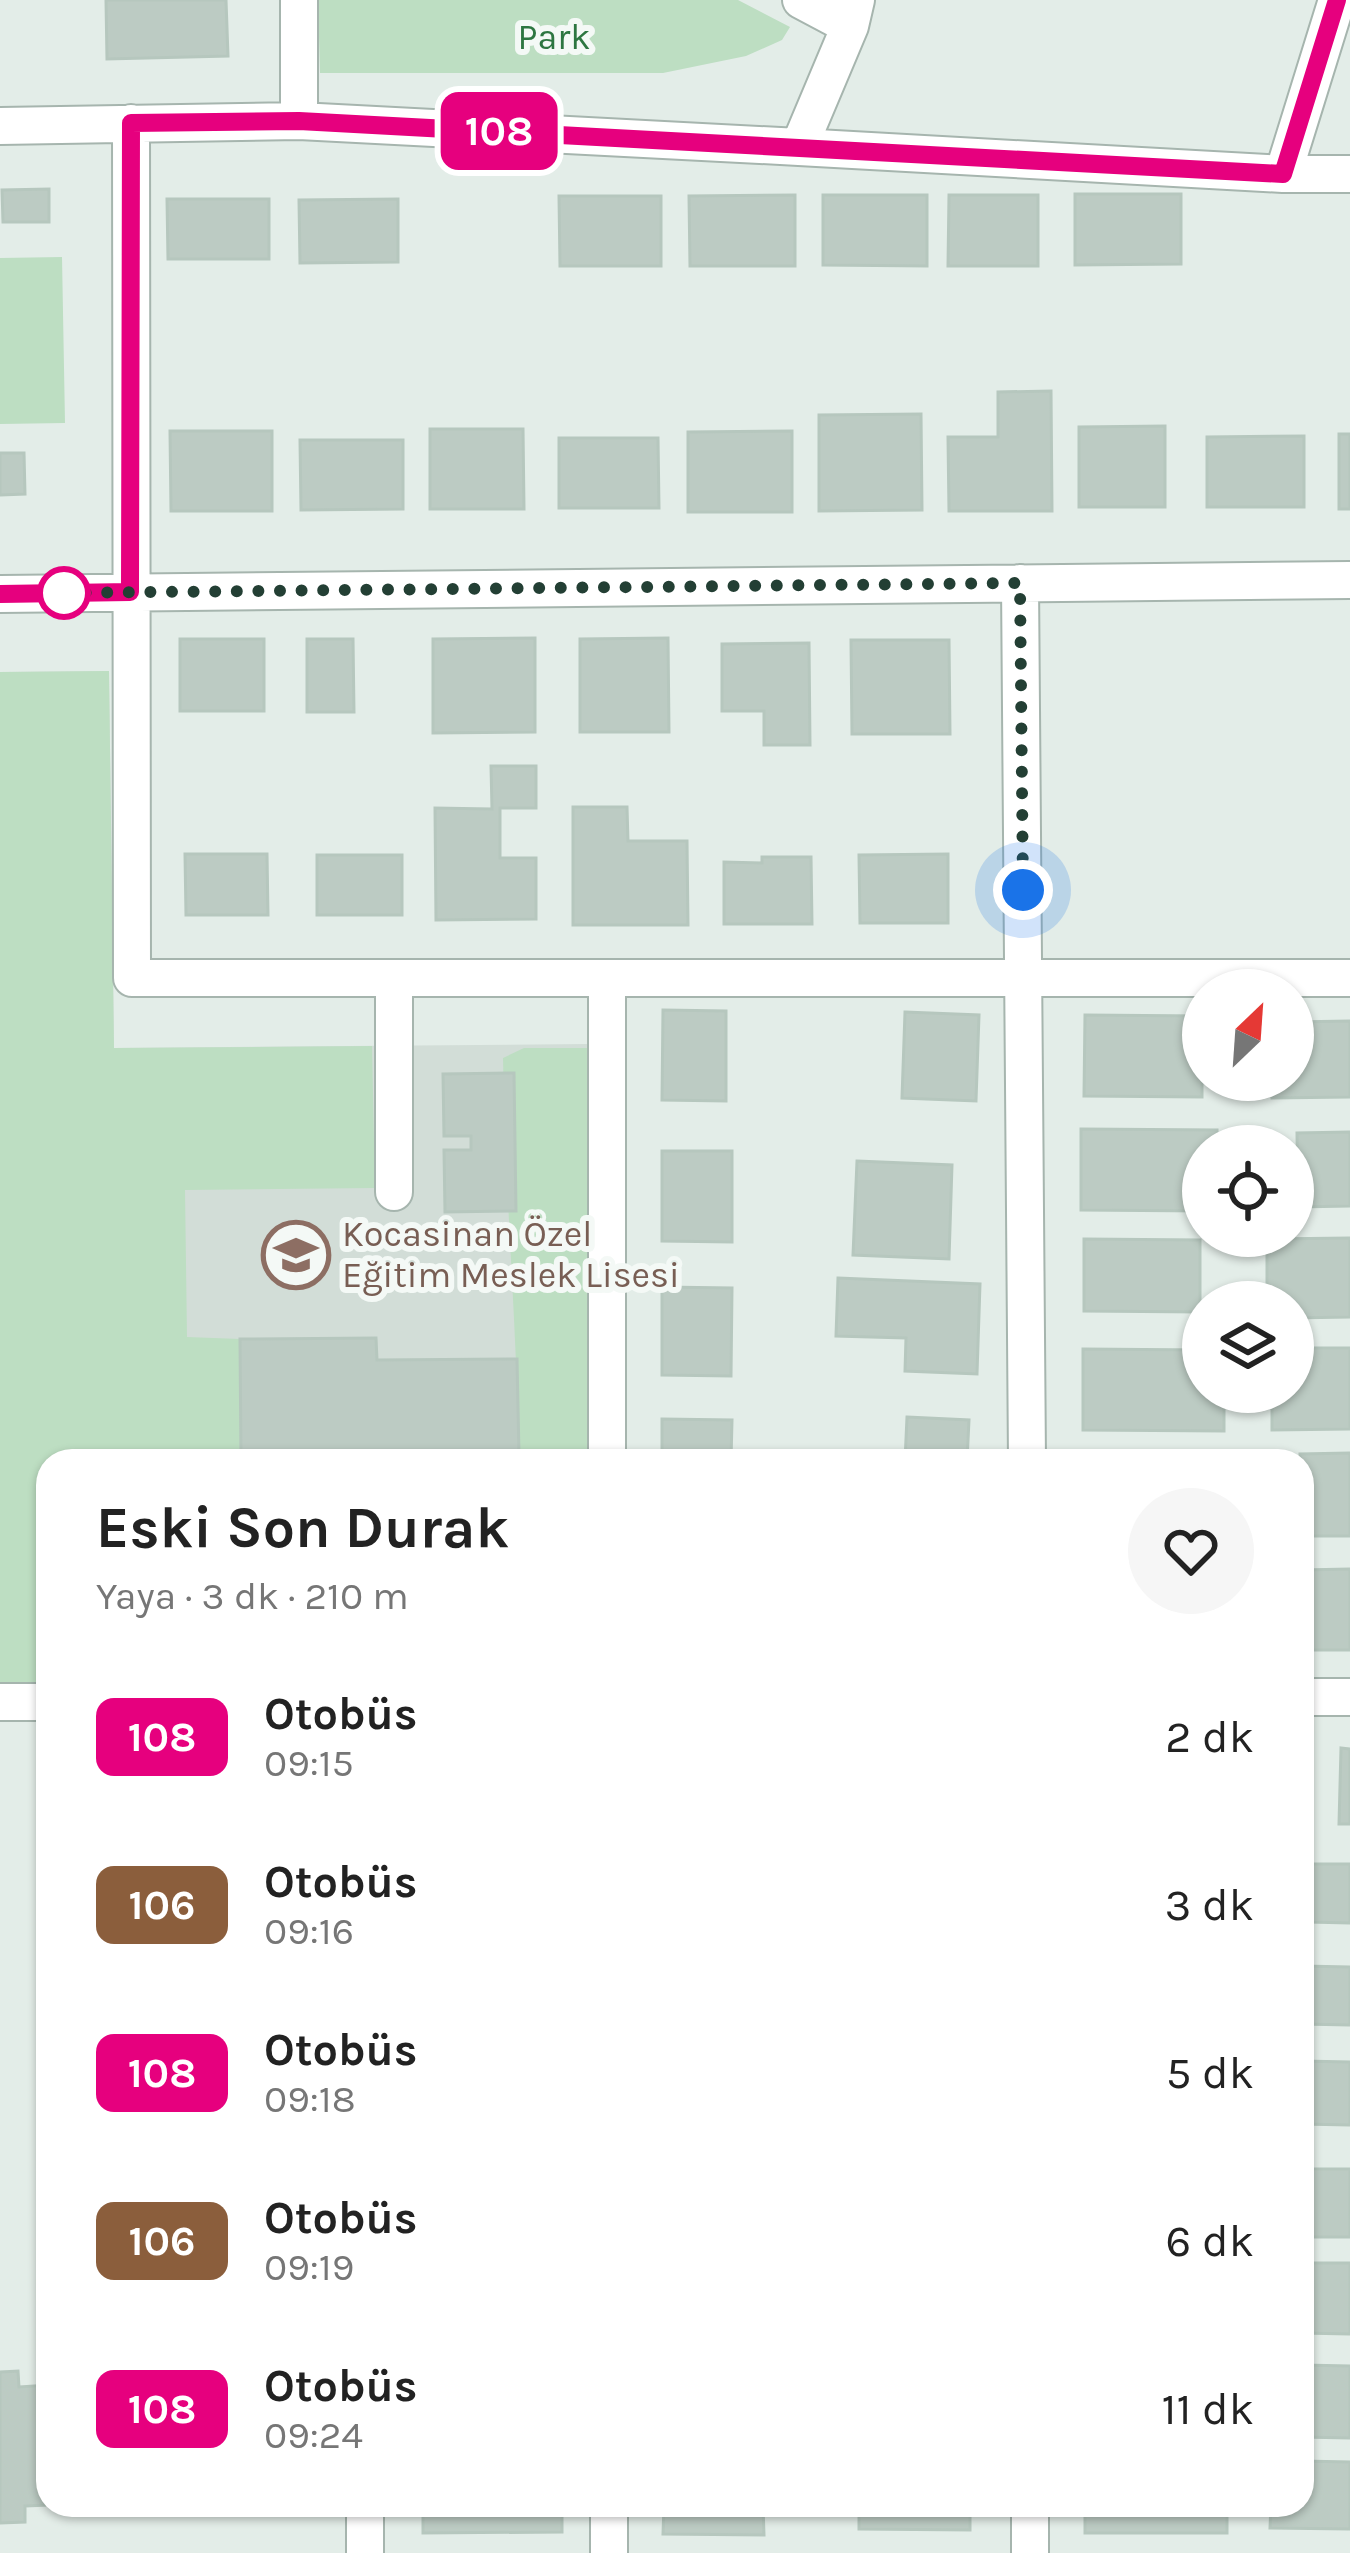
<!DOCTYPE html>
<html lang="tr">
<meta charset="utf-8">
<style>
:root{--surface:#fff;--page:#f6f6f6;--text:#222;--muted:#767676}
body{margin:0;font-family:Karla,sans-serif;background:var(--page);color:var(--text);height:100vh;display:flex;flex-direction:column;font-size:45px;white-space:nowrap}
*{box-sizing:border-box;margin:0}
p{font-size:39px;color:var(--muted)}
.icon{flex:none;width:66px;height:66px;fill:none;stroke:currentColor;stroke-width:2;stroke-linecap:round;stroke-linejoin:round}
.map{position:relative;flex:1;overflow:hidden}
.details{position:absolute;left:36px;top:1449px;width:1278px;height:1068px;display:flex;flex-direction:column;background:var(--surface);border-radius:36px;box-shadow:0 3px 9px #0004}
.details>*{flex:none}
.badge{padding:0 24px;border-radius:18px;font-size:42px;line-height:78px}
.needle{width:78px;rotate:25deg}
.tools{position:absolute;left:1182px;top:969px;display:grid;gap:24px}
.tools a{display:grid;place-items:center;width:132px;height:132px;border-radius:50%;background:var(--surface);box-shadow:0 3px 9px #0004;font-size:60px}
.you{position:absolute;width:60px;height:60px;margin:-30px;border:9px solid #fff;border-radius:50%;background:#1a73e8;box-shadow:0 0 0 18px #1a73e833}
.map>.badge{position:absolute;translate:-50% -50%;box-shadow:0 0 0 6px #fff}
.round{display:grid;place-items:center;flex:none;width:126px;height:126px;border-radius:63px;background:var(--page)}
.summary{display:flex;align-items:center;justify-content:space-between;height:204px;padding:0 60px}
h1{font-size:57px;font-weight:700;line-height:90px}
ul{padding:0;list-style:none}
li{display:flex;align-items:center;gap:36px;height:168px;padding:0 60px}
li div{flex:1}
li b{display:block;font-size:45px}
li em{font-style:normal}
li .badge{min-width:132px;font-weight:700;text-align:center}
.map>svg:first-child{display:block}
</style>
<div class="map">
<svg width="1350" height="2553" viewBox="0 0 1350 2553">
<rect width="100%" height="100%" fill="#e3ede8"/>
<path fill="#d2ddd7" d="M109,671l5,377 474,-4 6,417h-546l-48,-789z"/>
<path fill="#bddec2" d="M318,0h420l52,27 -8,13 -36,16 -83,17h-343z
M62,257l3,166 -65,1v-166z
M109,671l5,377 258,-2 3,142 -190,2 2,147 53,2 1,122h-193v235h-48v-1024z
M524,1048h65l5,413h-75c-2,-134 -14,-268 -16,-403z"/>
<path fill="#bccbc3" stroke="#b6c7be" stroke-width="3" d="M106,0h120l2,56 -121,3z
M49,189v33h-46l-1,-32z
M1075,194h106v70l-106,1z
M795,195v71h-105l-1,-70z
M823,195h104v71l-104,-1z
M949,195h89v71h-90z
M559,196h102v70h-101z
M167,199h102v60h-101z
M398,199v63l-98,1 -1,-63z
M1051,391l1,120h-103l-1,-74h50v-45z
M921,414l1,96 -103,1v-96z
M1165,426v81h-86v-80z
M430,429h93l1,80h-94z
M170,431h102v80h-101z
M792,431v81h-104v-80z
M1339,434h11v75h-11z
M1304,436v71h-97v-70z
M559,438h99l1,70h-100z
M300,440h103v69l-102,1z
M0,453h24l1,41 -25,1z
M535,638v94l-102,1v-94z
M668,638l1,94h-89v-93z
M180,639h84v72h-84z
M307,639h46l1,73h-47z
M851,640h98l1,94h-98z
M809,643l1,102h-46v-34h-42v-67z
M491,766h45v42h-36v50h36v61l-100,1 -1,-112 57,1z
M573,807h54l1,34h59l1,84h-115z
M185,854h82l1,61h-82z
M948,854v69h-88l-1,-68z
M317,855h85v60h-85z
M762,857h49l1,67h-88v-62l38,1z
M663,1010l63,1v90l-64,-1z
M905,1012l74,3 -3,86 -74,-3z
M1085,1015l117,1v81l-118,-1z
M1350,1021v76l-78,1 -1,-18h22v-58z
M514,1073l2,138 -71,1 -1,-62h27v-14h-27l-1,-62z
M1081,1129l136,1v16h-14v65l-122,-1z
M1350,1132v74l-52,1 -1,-74z
M662,1151h70v91l-70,-1z
M857,1161l95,4 -3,94 -96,-4z
M1350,1238v79l-57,1v-16h-26v-63z
M1084,1239l116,1v72l-116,-1z
M838,1278l142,6 -3,90 -72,-3 1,-33 -70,-2z
M662,1287l70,1 -1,88 -69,-1z
M376,1338l1,22 140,-1 2,96 -278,3 -1,-119z
M1293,1348h57v81l-78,1v-38h21z
M1083,1349l120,1v42h21v39l-141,-1z
M907,1417l62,3 -2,41h-62z
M662,1419l70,1 -1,41h-69z
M1350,1453v83h-48l-2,-82z
M1086,1454l108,1v6h-108z
M1350,1569v81h-48v-80z
M1341,1748l9,1v75h-11z
M1311,1864h39v59l-41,-1z
M1302,1966l48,1v58l-48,-1z
M1302,2061l48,1v63l-48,-1z
M1307,2169h43v68h-44z
M1302,2263h48v71l-48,-1z
M1302,2365l48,1v72l-48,-1z
M18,2371l1,16 29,-2v120l-23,1v16l-25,1v-151z
M1302,2461l48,1v67l-80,-1 1,-23h31z
M423,2505h139v27l-139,1z
M664,2505h99l1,30 -101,-1z
M859,2505h111v25l-111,-1z
M1085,2505h142v28h-142z"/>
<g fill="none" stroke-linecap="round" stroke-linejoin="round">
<g stroke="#a6b5ae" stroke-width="40">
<path id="street" d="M299,0v121
M801,0l49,26
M1337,0l-54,174h67
M131,123l1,855h1218
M0,126l299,-5 500,26 51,-121 6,-26
M799,147l484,27
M1020,583l7,878
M0,594l1350,-14
M394,978v214
M607,1461v-483
M1302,1697h48
M0,1702h48
M365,2505v48
M609,2505v48
M1030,2505v48"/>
</g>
<use href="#street" stroke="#fff" stroke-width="36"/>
</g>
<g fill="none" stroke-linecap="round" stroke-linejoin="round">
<g stroke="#fff" stroke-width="27">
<path id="line" d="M0,594l130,-2 1,-469 168,-2 984,53 54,-174"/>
</g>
<use href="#line" stroke="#e6007e" stroke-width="18"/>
<path stroke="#233f34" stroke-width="12" stroke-dasharray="0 21.6" d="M64,593l956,-10 3,307"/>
</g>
<defs>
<g id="school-ring" transform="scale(3.45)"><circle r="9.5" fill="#f4f9f6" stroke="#8d6e63" stroke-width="1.5"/><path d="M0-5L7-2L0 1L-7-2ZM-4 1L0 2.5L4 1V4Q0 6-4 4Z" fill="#8d6e63"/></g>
</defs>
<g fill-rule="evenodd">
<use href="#school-ring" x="296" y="1255"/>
</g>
<circle fill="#fff" stroke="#e6007e" stroke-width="6" cx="64" cy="593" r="24"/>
<g text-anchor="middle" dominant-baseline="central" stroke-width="12" stroke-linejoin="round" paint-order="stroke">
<g font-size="36" fill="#2d7641" stroke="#f4f9f6">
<text x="554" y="37">Park</text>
</g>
<g font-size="36" fill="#785e54" stroke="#f4f9f6" text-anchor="start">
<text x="342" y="1234">Kocasinan Özel<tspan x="342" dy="41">Eğitim Meslek Lisesi</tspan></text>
</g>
</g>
</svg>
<div class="tools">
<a><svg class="needle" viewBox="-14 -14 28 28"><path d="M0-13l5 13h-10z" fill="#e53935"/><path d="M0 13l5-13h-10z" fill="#767676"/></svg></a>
<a><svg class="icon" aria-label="locate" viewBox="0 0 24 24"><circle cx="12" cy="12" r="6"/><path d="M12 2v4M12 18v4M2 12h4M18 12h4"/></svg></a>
<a><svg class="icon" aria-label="layers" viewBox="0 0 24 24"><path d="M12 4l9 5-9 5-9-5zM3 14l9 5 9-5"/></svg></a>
</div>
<div class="you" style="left:1023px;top:890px"></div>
<b class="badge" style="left:499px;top:131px;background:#e6007e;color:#fff">108</b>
<section class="details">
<div class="summary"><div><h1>Eski Son Durak</h1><p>Yaya · 3 dk · 210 m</p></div><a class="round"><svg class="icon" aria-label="heart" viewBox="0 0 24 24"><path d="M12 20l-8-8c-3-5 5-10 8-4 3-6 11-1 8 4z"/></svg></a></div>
<ul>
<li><span class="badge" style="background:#e6007e;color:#fff">108</span><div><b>Otobüs</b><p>09:15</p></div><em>2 dk</em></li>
<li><span class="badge" style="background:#8b5e3c;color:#fff">106</span><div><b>Otobüs</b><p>09:16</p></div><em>3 dk</em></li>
<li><span class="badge" style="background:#e6007e;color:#fff">108</span><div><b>Otobüs</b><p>09:18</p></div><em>5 dk</em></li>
<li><span class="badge" style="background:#8b5e3c;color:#fff">106</span><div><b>Otobüs</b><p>09:19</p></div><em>6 dk</em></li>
<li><span class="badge" style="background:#e6007e;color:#fff">108</span><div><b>Otobüs</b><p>09:24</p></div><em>11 dk</em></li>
</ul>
</section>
</div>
